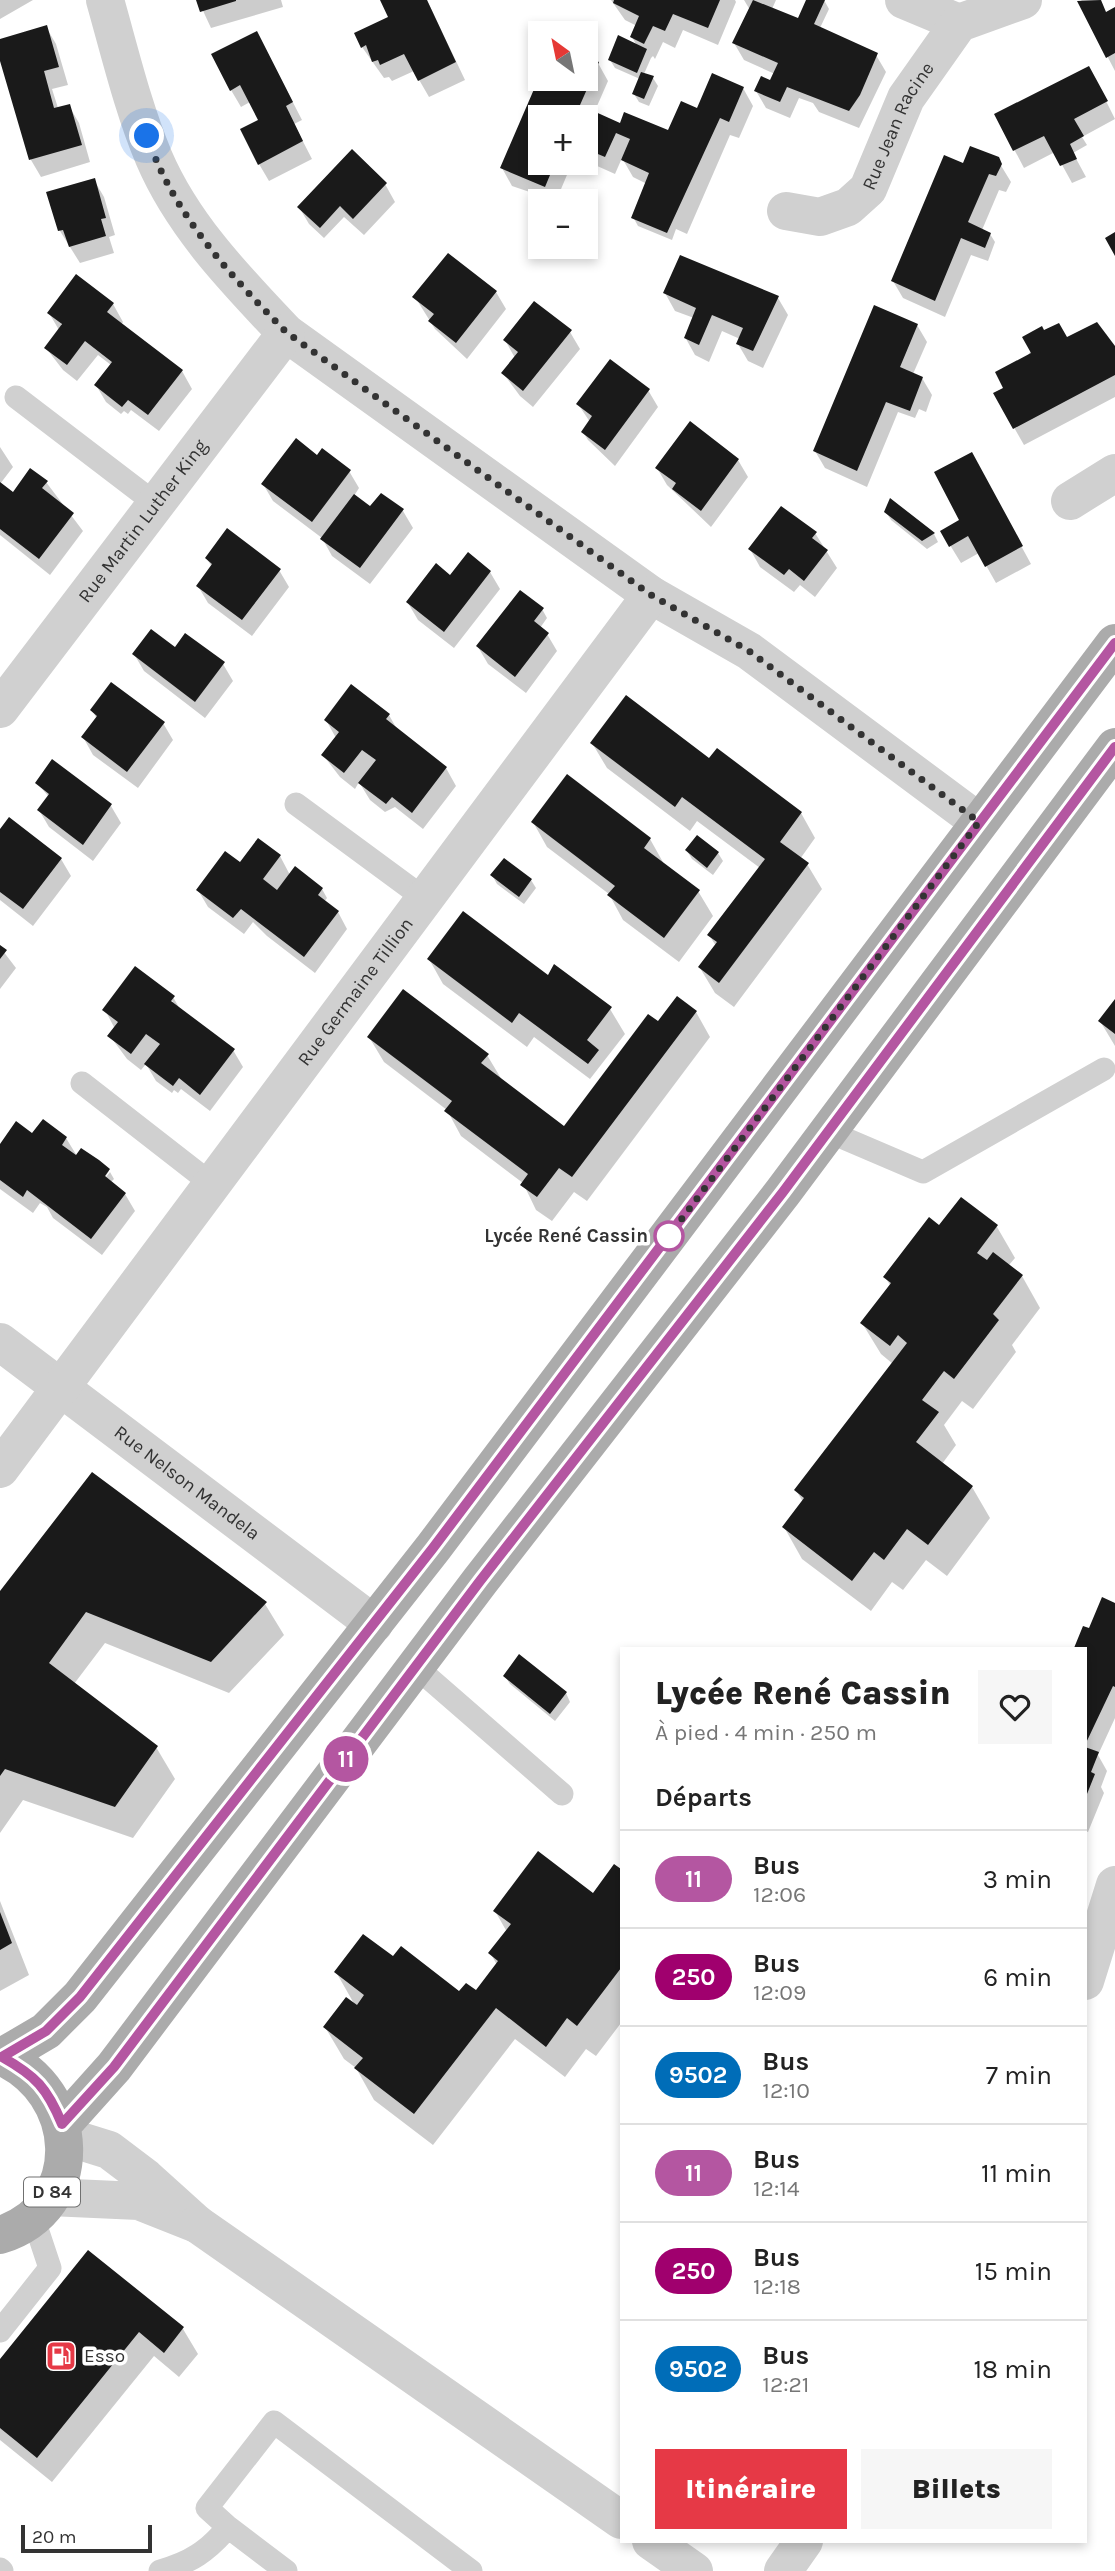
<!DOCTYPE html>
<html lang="fr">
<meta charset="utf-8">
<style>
:root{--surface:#fff;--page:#f6f6f6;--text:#222;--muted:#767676;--line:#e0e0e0;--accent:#e63946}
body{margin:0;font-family:Karla,sans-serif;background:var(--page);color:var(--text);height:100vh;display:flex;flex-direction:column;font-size:26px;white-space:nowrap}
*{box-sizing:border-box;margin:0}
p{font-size:23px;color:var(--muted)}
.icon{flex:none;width:38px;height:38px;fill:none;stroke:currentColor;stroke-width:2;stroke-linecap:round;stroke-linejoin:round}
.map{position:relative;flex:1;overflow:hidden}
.drawer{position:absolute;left:620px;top:1647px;width:467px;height:896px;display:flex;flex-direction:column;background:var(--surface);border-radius:0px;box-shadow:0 4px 10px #0003}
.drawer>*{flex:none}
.badge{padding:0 14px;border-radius:23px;font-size:24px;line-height:46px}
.needle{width:46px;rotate:327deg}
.tools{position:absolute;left:528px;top:21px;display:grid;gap:14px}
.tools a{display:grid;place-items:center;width:70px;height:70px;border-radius:0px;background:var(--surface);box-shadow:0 4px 10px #0003;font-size:35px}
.scale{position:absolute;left:21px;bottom:18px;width:131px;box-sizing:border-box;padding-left:7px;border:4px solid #333;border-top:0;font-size:19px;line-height:24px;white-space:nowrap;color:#333;-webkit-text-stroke:5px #fff;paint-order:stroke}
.you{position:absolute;width:35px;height:35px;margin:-18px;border:5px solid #fff;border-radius:50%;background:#1a73e8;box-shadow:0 0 0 10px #1a73e833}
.map>.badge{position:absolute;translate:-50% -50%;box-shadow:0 0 0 4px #fff}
h2{padding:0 35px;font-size:26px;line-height:63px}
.round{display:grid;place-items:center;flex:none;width:74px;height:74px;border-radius:0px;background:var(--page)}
.headline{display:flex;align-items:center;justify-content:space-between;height:119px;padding:0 35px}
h1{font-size:33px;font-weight:800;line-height:52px}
.primary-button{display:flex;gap:14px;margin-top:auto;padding:14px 35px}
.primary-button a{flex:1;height:80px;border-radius:0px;background:var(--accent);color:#fff;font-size:28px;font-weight:800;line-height:80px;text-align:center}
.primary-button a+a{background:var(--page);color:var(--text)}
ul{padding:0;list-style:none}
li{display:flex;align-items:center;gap:21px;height:98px;padding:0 35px;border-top:2px solid var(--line)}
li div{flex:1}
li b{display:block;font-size:26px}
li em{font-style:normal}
li .badge{min-width:77px;font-weight:700;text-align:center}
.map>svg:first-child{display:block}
</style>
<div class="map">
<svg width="1115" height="2571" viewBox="0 0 1115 2571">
<rect width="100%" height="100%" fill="#fff"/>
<path fill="#0003" fill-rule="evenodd" d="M0,0h33l-33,19z
M198,0h83l2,7 -72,21z
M381,0h46l38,80 -36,17 -15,-26 -22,10 -3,-4 -5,1 -22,-31 28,-29z
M611,0h124l1,2 -18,43 -35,-15 -8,18 -12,-6 -8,17 -2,-3 -2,2 -7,16 9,4 5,8 -9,20 -10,-4 -5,-8 6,-15 -25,-11 -5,-8 27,-14 -5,-9 5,-11 -12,-6z
M744,0h32l-4,9 31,14 5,-23h16l5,9 -10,21 57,25 10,17 -27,56 -40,-16 -6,-9 -14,-5 -9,20 -24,-10 -10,-17 15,-9 4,-8 -31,-14 -10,-17 16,-33z
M1082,0h18l6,14 9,-5v62l-36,-69z
M46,27l10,17 12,41 -16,4 6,19 11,-2 10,17 11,39 -49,15 -10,-17 -31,-105v-15z
M266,50l36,70 -8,4 18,35 -43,22 -10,-17 1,-43 -10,-19 -9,5 -10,-17z
M598,63l10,18 -14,32 27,12 48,7 29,-22 45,-22 10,18 -14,32 -9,-3 -43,99 -11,-5 -4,11 -34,-14 -5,-9 14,-33 -14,-7 -11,-19 -7,16 -29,-13v-44h-45v46h31l-16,38 -44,-15 -10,-18 39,-89h45z
M1098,85l17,34 -33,18 5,8 -14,8 13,24 -14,6 -17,-31 -31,16 -28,-53z
M997,159l14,23 -5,10 -7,-2 -17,40 8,4 5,8 -7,19 -17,-6 -26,62 -42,-19 -10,-17 71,-116z
M94,180l10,17 11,38 -6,2 5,16 -34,10 -20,-32 -11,-38z
M385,184l10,18 -31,33 -20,-18 -20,21 -15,-14 -10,-17z
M496,292l10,17 -39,50 -32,-30 -20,-32z
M665,293l113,5 10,17 -25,53 -15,-7 -10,-17 2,-5 -18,-8 -13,31 -14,-7 -10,-18 9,-19 -19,-7z
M113,304l10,18 -2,3 61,46 10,18 -33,42 -28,-21 -3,4 -4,-3 -3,3 -15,-12 -10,-17 15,-20 -13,-10 -21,26 -14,-11 -17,-22 13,-18 -10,-17zM61,321l14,15 -14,-10z
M917,325l10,17 -14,32 9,4 10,17 -6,17 -7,-3 -4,9 -17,-6 -31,75 -42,-19 -10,-17z
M570,332l10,17 -47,58 -13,-11 -17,-23 12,-15 -10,-18z
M1044,332l22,7 40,-5 9,15v48l-91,48 -29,-51 10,-6z
M648,390l10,17 -43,59 -27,-26 -5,-8 7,-10 -12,-18z
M0,447l13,20 -13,17z
M738,460l10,17 -37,50 -44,-42 -10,-17z
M349,471l10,17 -5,8 22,17 5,-18 22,16 10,17 -43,56 -38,-28 -10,-18 -49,-37 -10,-17z
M981,472l50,92 -35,19 -17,-30 -18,10 -19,-31 20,-11z
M46,482l37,49 -33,44 -50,-40v-51l12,9z
M891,500l43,34 4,8 -11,7 -36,-29 -5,-8z
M815,533l22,35 -22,29 -15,-12 -6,7 -34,-25 -10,-18z
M207,559l72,11 10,17 -37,49 -44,-33 -10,-17 14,-19z
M490,572l10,17 -46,59 -36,-28 -10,-17 42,-26z
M542,609l5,9 -7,10 7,6 10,17 -31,42 -38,-29 -10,-17z
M175,649l48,15 10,17 -28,37 -61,-47 -10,-17z
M92,710l71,13 10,17 -35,48 -45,-33 -10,-18 14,-18z
M389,715l9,16 48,37 10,18 -33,43 -28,-22 -10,5 -15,-12 -11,-18 -4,7 -15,-12 -17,-22 13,-17 -10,-18z
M592,743l209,70 14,25 -15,21 7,5 15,25 -88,118 -19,-14 -15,-25 16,-22 -7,-11 51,-67 -63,-47 -7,10 -83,-63z
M53,762l58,44 10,17 -28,38 -44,-34 -10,-17 10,-13 -12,-14z
M533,822l117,17 14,25 34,27 15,25 -34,46 -56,-42 -14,-26 -62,-47z
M0,832l61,27 10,17 -38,50 -33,-26z
M687,851l31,2 5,8 -10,14 -21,-16z
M280,856l10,19 5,-7 27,21 5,9 -3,4 14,10 9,17 -32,44 -48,-37 -14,-14 -9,12 -36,-27 -10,-17z
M492,875l39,5 5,8 -12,16 -27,-20z
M0,947l16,21 -16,21z
M429,959l119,19 62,31 15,25 -35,45 -56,-42 -7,10 -84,-63z
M173,997l8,14 52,39 10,17 -33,44 -29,-22 -3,4 -4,-3 -2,3 -16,-12 -10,-17 -5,6 -14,-11 -17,-23 4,-9 -9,-17zM169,1001h4l-14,18z
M1115,1002v44l-15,-25z
M696,1012l14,25 -123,164 -13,-9 -22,29 -16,-11 -13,-27 -62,-47 -14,-26 -63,-48 -15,-25 118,18 15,25 63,49z
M33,1136l33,2 11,18 5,-6 27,21 -7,11 8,-10 4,7 -4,4 15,11 10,17 -33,44 -49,-37 -6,-11 -7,-4 -7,10 -33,-24v-42z
M939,1227h58l18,31 -6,7 13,11 18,32 -28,37 4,7 -43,57 -11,-8 -18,24 12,20 -14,19 30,23 18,31 -43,58 -21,-16 -23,30 -11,-8 -21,29 -69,-52 -18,-32 19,-25 -7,-12 97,-126 -12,-10 -19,-31 28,-38 -5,-8z
M0,1594l265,10 19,31 -55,58 -124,-50 -31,41 82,63 19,32 -42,59 -110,-38 -23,33z
M1115,1605v113l-17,37 9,16 -6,16 3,6 -16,39 -3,-1v-183h-9l8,-20 6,2z
M505,1676l61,17 4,9 -15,19 -45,-37z
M615,1866l6,5v152l-25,33 -10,-7 -21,28 -50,-38 -82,106 -59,-45 -18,-32 -12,-9 -19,-32 31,-20 -20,-35 57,-14 67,36 16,-1 21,-28 -6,-11 16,-22 -12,-21 98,-16z
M0,1901l29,74 -29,16z
M88,2252l95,77 15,25 -19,23 -25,-21 -102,126 -52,-42v-78z"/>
<path fill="#1a1a1a" d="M196,0h40v1l-36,11z
M380,0h47l29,62 -38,19 -14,-27 -24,11 -2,-5 -6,2 -6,-17 -5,3 -7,-15 34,-16z
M614,0h106l-12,28 -35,-14 -8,17 -12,-5 -9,18 -14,-7 9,-21 -26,-13z
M753,0l45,18 8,-18h19l-11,24 64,29 -18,42 -11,16 -62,-24 -7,15 -26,-11 7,-15 9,4 8,-17 -46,-20z
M1101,0l5,12 9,-5v46l-9,5 -29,-57z
M47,25l12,42 -15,4 10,37 16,-4 12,41 -53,15 -29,-99v-22z
M257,31l36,71 -7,4 17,35 -45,24 -18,-36 18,-9 -18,-35 -10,6 -19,-37z
M618,35l29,14 -10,24 -29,-13z
M586,56l13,6 -19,43 40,18 4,-11 44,18 13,-29 16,7 15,-35 32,14 -15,35 -9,-4 -53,115 -36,-15 18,-45 -28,-13 9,-21 -14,-6 -11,24 -19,-8v-32h-45v46h14l-10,24 -45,-19 41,-95v6h45z
M1089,66l19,35 -34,18 10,17 -14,8 7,15 -17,7 -16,-30 -31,15 -19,-37z
M641,72l13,4 -10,23 -12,-5z
M970,146l29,11 3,7 -6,12 -7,-2 -21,48 23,11 -6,15 -24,-10 -26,63 -44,-20 53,-126 19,8z
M352,149l35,34 -34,36 -13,-13 -20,22 -23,-21z
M95,178l11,40 -5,1 5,17 -37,11 -6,-17 -5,1 -12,-39z
M1115,232v24l-10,-18z
M448,253l49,38 -41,52 -28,-22 6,-7 -22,-17z
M680,255l99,41 -26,55 -17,-7 7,-16 -31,-13 -13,30 -15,-7 12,-30 -33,-15z
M76,274l38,29 -7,9 76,58 -35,45 -20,-15 -6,7 -28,-22 18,-23 -27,-21 -18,24 -23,-17 18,-24 -15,-11z
M534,301l38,29 -49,61 -22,-18 17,-21 -15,-12z
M874,305l44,19 -18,43 23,10 -13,34 -24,-9 -29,69 -44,-20z
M1097,322l18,24v29l-102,54 -20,-36 10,-5 -8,-16 36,-19 -9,-16 20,-11 2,4 15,-7 8,14z
M610,359l40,30 -45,61 -24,-18 11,-16 -16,-12z
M690,421l49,38 -38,52 -29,-22 4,-6 -21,-15z
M296,438l21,17 5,-7 29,22 -39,52 -51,-38z
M972,452l51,94 -38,21 -17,-31 -19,11 -9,-16 19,-11 -25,-48z
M30,468l18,13 -6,7 32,25 -35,46 -39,-30v-47l13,10z
M381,493l23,16 -44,59 -40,-29 34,-45 16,12z
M890,498l45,35 -13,8 -38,-29z
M781,506l36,26 -5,6 16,12 -24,31 -15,-12 -5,6 -36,-26z
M227,528l54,41 -39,51 -46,-34 16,-22 -7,-6z
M468,552l23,19 -47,61 -38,-30 30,-39 14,12z
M520,590l24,18 -10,13 15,12 -34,44 -39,-31z
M151,629l24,18 10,-14 40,29 -30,40 -63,-48z
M111,682l54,40 -38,50 -46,-35 16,-21 -7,-6z
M351,684l39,30 -4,5 61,48 -35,46 -20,-16 -6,7 -28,-21 18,-23 -14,-10 -18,23 -23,-18 18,-23 -15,-12z
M626,695l83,63 8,-10 85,64 -22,30 29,21 -90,120 -21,-16 19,-25 -10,-7 58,-76 -83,-62 -7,10 -85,-64z
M52,759l60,45 -29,41 -46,-35 12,-16 -14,-11z
M567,774l84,64 -7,10 56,42 -36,48 -57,-43 8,-9 -84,-64z
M9,817l53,41 -39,51 -23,-17v-63z
M697,835l22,17 -12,16 -22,-18z
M258,838l23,17 -18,24 14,11 18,-24 28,22 -5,7 21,16 -35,46 -63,-48 -8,9 -37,-28 29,-39 15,11z
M504,858l28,21 -13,18 -29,-22z
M463,911l85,64 6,-11 58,43 -25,33 12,10 -11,14 -69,-51 -7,10 -85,-64z
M0,945l7,5 -7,9z
M135,966l40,30 -4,5 64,48 -35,46 -21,-17 -6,8 -29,-22 16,-20 -14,-10 -15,20 -24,-18 11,-14 -16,-12z
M403,989l86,65 -8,9 83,63 84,-112 10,7 19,-25 20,15 -125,166 -13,-9 -22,29 -17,-12 8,-11 -84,-63 8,-10 -85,-64z
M1115,999v35l-17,-13z
M43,1119l24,18 -5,8 14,10 5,-7 18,12 11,9 -5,7 21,17 -35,46 -64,-49 -4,7 -23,-17v-36l16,-23 16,12z
M961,1197l37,28 -21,28 10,7 6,-8 30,23 -30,39 6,6 -45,59 -10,-8 -22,29 17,12 -23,30 57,44 -45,59 -21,-16 -23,31 -10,-8 -22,29 -70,-54 22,-29 -10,-8 113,-147 -9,-8 -8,11 -30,-23 31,-40 -8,-6 46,-60 10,8z
M92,1472l175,130 -56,60 -125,-50 -37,51 109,83 -43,61 -110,-38 -5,7v-185z
M1102,1597l13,6v84l-2,-1 -28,59v-97h-11l9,-22 6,2z
M519,1654l48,38 -17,22 -47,-38z
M1085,1747l14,5 -8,20 4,2 -10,25z
M538,1851l55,42 21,-29 7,5v99l-44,58 -10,-8 -21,29 -50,-39 -82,106 -60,-46 9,-10 -40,-31 23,-30 11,8 7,-10 -30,-23 29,-38 30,22 8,-10 58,45 7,-8 10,7 22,-29 -10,-8 23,-29 -18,-13z
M0,1912l12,31 -12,7z
M88,2250l96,77 -20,26 -25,-21 -102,126 -37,-30v-69z"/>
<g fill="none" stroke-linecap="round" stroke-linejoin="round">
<path stroke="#d0d0d0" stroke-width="23" d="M16,397l140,107
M296,804l129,95
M82,1083l131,102
M827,1131l96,41 181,-103
M416,1667l146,127
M0,2331l50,-63 -17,-51
M228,2527l-21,-19 67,-86 197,149
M0,2569l2,2
M160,2571c30,-8 48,-20 68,-44l58,44"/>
<g stroke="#d0d0d0" stroke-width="38">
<path d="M105,0c15,53 28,108 49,158 29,68 82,122 132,175l365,262 98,56 230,171"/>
<path d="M904,0l55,23"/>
<path id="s1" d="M786,211l34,6 28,-10 20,-18 38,-91 53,-75 64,-23"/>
<path d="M1070,501l45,-28"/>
<path id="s2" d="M0,709l286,-376"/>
<path id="s3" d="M0,1342l374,282"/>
<path id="s4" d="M0,1469l651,-874"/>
<path d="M1085,1981l30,-96"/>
<path d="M50,2197l89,4 58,23 -51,-46 -37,-28 -45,-14"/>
<path d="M197,2224l424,296"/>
<path d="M651,2541l43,30"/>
<path d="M783,2571l21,-30"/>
</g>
<path stroke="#ababab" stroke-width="38" d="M0,2056c82,35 89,151 0,179
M2,2057l44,-26 34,-34 353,-449 682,-905
M62,2125l52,-58 366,-486 303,-389 332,-445"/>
</g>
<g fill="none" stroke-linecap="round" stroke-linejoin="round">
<g stroke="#fff" stroke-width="16">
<path id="line" d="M1115,643l-682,905 -353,449 -34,34 -44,26c34,19 45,31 60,67l52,-57 366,-486 303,-389 332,-445"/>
</g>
<use href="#line" stroke="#b456a1" stroke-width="10"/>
<path stroke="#333" stroke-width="7" stroke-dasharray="0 12.6" d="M147,136c26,78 83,139 139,196l365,263 98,56 230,171 -310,414"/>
</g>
<defs>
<g id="fuel-square" transform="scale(1.575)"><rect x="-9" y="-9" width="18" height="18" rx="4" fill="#e63946" stroke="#fff"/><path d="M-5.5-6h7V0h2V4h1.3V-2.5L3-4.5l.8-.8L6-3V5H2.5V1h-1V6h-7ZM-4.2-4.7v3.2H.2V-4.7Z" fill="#fff"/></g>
</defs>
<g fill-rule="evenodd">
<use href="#fuel-square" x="61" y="2356"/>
</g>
<circle fill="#fff" stroke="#b456a1" stroke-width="3.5" cx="669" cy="1236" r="14"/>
<g text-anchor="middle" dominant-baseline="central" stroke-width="7" stroke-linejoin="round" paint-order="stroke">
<rect fill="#fff" stroke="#707070" stroke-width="2" x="24" y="2177.5" width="56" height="29" rx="5"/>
<g font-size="18" font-weight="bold" fill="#333">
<text x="52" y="2192">D 84</text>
</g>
<g font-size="19" fill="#333" stroke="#fff">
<text stroke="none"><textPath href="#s1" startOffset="161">Rue Jean Racine</textPath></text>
<text stroke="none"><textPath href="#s2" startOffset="236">Rue Martin Luther King</textPath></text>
<text stroke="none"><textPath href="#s4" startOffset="595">Rue Germaine Tillion</textPath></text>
<text stroke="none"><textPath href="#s3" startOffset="234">Rue Nelson Mandela</textPath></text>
</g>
<g font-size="19" font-weight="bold" fill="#333" stroke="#fff" text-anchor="end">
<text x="648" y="1236">Lycée René Cassin</text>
</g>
<g font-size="19" fill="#333" stroke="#fff" text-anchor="start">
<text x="84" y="2356">Esso</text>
</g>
</g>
</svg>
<div class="tools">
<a><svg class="needle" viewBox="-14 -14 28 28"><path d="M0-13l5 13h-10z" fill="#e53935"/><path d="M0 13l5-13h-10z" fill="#767676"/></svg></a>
<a>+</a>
<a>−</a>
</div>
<div class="scale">20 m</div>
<div class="you" style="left:147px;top:136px"></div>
<b class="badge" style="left:346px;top:1759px;background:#b456a1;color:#fff">11</b>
<section class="drawer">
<div class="headline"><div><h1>Lycée René Cassin</h1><p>À pied · 4 min · 250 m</p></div><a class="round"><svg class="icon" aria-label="heart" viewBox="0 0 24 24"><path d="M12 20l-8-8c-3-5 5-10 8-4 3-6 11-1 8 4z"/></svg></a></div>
<h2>Départs</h2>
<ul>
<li><span class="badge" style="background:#b456a1;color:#fff">11</span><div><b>Bus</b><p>12:06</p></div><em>3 min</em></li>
<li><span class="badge" style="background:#a0006e;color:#fff">250</span><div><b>Bus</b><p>12:09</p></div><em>6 min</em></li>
<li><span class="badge" style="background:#006db8;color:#fff">9502</span><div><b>Bus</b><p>12:10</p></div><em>7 min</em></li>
<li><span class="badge" style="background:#b456a1;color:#fff">11</span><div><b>Bus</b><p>12:14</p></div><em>11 min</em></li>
<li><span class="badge" style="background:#a0006e;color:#fff">250</span><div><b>Bus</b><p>12:18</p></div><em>15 min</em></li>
<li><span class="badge" style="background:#006db8;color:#fff">9502</span><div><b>Bus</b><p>12:21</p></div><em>18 min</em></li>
</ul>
<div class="primary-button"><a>Itinéraire</a><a>Billets</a></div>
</section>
</div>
